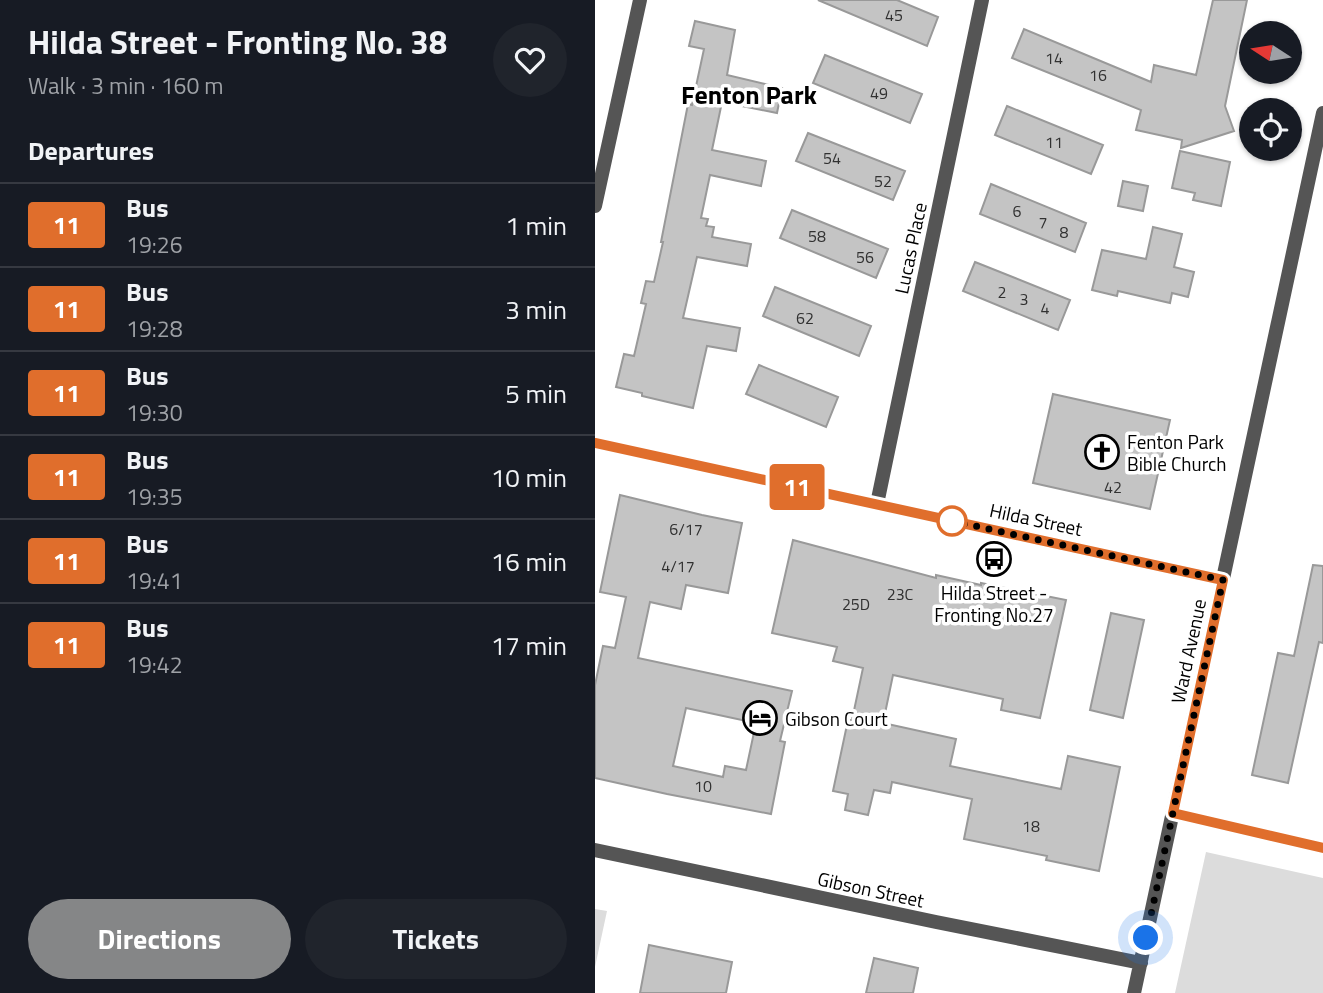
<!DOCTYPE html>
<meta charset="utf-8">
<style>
:root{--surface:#171b24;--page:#20242c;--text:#f1f3f6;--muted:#9ea1a6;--line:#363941;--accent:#858687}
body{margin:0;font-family:"Titillium Web",sans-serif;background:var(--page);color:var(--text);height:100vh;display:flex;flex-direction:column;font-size:26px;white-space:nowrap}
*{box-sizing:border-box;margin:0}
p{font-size:23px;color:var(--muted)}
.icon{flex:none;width:38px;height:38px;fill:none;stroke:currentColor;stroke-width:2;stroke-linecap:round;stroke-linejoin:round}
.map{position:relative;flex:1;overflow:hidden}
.panel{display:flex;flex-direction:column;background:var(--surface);width:595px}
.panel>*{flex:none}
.badge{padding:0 14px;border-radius:5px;font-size:24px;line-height:46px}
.needle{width:46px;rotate:282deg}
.buttons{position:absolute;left:644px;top:21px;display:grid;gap:14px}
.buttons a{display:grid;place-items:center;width:63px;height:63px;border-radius:50%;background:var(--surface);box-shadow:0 2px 5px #0004;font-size:35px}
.you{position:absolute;width:35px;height:35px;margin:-18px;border:5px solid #fff;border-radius:50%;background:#1a73e8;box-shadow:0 0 0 10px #1a73e833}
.map>.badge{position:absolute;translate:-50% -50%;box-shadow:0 0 0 4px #fff}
h2{padding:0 28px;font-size:26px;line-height:63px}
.round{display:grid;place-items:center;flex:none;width:74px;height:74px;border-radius:37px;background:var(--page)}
.overview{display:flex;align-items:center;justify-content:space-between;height:119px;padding:0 28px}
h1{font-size:33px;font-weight:700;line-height:52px}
.button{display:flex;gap:14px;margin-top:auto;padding:14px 28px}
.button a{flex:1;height:80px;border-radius:42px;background:var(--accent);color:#fff;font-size:28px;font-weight:700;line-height:80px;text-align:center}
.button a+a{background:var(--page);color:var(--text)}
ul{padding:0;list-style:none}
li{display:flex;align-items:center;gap:21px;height:84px;padding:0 28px;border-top:2px solid var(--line)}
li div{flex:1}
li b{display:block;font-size:26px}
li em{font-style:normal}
li .badge{min-width:77px;font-weight:700;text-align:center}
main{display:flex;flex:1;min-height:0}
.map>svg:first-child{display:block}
</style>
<main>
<section class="panel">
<div class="overview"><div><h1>Hilda Street - Fronting No. 38</h1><p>Walk · 3 min · 160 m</p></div><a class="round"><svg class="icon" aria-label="heart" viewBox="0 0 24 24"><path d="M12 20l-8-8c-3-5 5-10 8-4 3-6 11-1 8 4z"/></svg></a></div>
<h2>Departures</h2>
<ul>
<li><span class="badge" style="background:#e06e2c;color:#fff">11</span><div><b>Bus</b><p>19:26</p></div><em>1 min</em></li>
<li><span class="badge" style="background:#e06e2c;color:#fff">11</span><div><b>Bus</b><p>19:28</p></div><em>3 min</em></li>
<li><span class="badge" style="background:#e06e2c;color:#fff">11</span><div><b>Bus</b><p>19:30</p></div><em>5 min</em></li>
<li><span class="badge" style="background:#e06e2c;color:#fff">11</span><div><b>Bus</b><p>19:35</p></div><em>10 min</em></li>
<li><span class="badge" style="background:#e06e2c;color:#fff">11</span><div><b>Bus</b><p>19:41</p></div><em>16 min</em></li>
<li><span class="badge" style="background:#e06e2c;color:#fff">11</span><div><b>Bus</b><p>19:42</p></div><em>17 min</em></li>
</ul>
<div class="button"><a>Directions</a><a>Tickets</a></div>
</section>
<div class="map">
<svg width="728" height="993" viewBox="0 0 728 993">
<rect width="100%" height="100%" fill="#fff"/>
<path fill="#dcdcdc" d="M611,852l117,26v115h-148z
M0,909l12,2 -12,56z"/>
<path fill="#c4c4c4" stroke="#999" stroke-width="2" fill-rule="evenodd" d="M223,0h79l41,17 -11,29z
M618,0h34l-22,106 9,25 -53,17 1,-8 -46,-10 5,-20 -129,-52 12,-29 127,53 3,-17 42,10z
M100,21l40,9 -8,45 55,13 -5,25 -55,-11 -10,48 54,11 -5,25 -51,-11 -9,43 7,1 -2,7 8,1 -2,10 39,7 -4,22 -50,-9 -14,61 57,10 -4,23 -29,-5 -14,62 -51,-12v-3l-26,-6 8,-33 10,2 12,-52 -5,-1 5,-22 8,1 9,-40h-2l27,-138 4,1 12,-56 -15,-3z
M230,55l97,39 -12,29 -97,-40z
M412,106l96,39 -12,29 -96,-39z
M213,133l97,38 -12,29 -97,-39z
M585,151l50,11 -9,44 -28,-6 2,-7 -23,-5z
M528,181l25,5 -5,25 -25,-5z
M396,184l95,39 -11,29 -95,-38z
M197,210l96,39 -12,29 -96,-40z
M558,227l29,7 -8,33 20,5 -6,25 -16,-4 -2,10 -52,-12 -1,5 -25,-6 10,-40 44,9z
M380,262l95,38 -12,30 -95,-39z
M180,287l96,39 -12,30 -96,-40z
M164,365l79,32 -12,30 -80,-33z
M458,394l117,26 -20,89 -117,-26z
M25,495l82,20 40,8 -14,70 -42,-8 -5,24 -31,-7 -12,56 154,33 -12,50 5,1 -14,72 -104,-20 -72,-16v-93l8,-39 12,2 11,-51 -26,-5zM91,708l70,15 -10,47 -21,-4 -2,11 -50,-11z
M198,540l143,38v-3l45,10v-2l85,17 -26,118 -39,-8 2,-11 -110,-24 -10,48 73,16 -6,27 111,23 7,-33 52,11 -21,104 -53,-11 1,-4 -83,-17 8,-40 -80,-17 -2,11 -16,-3 -6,25 -23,-5 3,-16 -15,-3 15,-71h4l11,-52 -30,-7 4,-14 -65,-14z
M718,565l10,1v77l-4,-1 -31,141 -36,-8 26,-122 16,3z
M516,613l33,7 -21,98 -33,-8z
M54,945l83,17 -6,31h-86z
M279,958l44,10 -5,25h-47z"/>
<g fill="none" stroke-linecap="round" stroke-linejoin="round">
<path stroke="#555" stroke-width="14" d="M0,206l45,-206
M0,443l628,137
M282,504l105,-504
M578,813l150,35
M0,850l341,72 205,41
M539,993l189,-880"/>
</g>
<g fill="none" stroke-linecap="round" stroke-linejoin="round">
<g stroke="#fff" stroke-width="16">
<path id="line" d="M0,443l628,137 -50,233 150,35"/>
</g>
<use href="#line" stroke="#e06e2c" stroke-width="10"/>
<path stroke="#000" stroke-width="7" stroke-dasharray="0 12.6" d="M357,521l271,59 -77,358"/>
</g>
<defs>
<g id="church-ring" transform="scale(1.75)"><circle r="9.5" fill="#fff" stroke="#000" stroke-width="1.5"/><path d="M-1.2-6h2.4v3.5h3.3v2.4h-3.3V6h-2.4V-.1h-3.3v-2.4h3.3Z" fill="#000"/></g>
<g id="bus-ring" transform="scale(1.75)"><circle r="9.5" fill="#fff" stroke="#000" stroke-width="1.5"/><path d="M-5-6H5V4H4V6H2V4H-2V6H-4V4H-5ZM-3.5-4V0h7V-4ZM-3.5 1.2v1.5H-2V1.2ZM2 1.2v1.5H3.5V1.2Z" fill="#000"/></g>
<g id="hotel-ring" transform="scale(1.75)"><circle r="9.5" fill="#fff" stroke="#000" stroke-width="1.5"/><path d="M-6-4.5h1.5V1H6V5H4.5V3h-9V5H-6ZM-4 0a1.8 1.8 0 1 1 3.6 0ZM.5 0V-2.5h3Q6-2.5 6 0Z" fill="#000"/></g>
</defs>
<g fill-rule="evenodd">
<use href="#church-ring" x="507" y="452"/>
<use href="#bus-ring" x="399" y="559"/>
<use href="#hotel-ring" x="165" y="718"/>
</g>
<circle fill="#fff" stroke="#e06e2c" stroke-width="3.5" cx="357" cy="521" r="14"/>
<g text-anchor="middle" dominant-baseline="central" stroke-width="7" stroke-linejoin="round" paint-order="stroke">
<g font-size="16" fill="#313131">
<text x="299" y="15">45</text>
<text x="459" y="58">14</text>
<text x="503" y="75">16</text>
<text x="284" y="93">49</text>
<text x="459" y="142">11</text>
<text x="237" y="158">54</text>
<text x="288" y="181">52</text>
<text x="422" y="211">6</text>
<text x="448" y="222">7</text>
<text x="469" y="232">8</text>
<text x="222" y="236">58</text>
<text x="270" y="257">56</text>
<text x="407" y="292">2</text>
<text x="429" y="299">3</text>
<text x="450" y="308">4</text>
<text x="210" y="318">62</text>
<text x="518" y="487">42</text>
<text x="91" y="529">6/17</text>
<text x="83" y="566">4/17</text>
<text x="305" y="594">23C</text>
<text x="261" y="604">25D</text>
<text x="108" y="786">10</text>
<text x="436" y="826">18</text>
</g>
<g font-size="19" fill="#000" stroke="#fff">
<text transform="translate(315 248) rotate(-78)">Lucas Place</text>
<text transform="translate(441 519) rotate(12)">Hilda Street</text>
<text transform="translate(593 651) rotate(-78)">Ward Avenue</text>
<text transform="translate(276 889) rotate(12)">Gibson Street</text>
</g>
<g font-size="19" fill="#000" stroke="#fff" text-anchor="start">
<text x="532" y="441">Fenton Park<tspan x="532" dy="22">Bible Church</tspan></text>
<text x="399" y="592" text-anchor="middle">Hilda Street -<tspan x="399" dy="22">Fronting No.27</tspan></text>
<text x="190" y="718">Gibson Court</text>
</g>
<g font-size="26" font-weight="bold" fill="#000" stroke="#fff">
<text x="154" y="94">Fenton Park</text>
</g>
</g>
</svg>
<div class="buttons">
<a><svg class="needle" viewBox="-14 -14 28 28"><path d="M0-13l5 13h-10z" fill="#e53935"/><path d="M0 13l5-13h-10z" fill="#9ea1a6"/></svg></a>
<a><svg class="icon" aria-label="locate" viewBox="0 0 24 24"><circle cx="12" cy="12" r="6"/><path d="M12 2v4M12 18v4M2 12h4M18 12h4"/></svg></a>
</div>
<div class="you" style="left:551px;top:938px"></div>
<b class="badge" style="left:202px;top:487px;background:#e06e2c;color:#fff">11</b>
</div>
</main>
